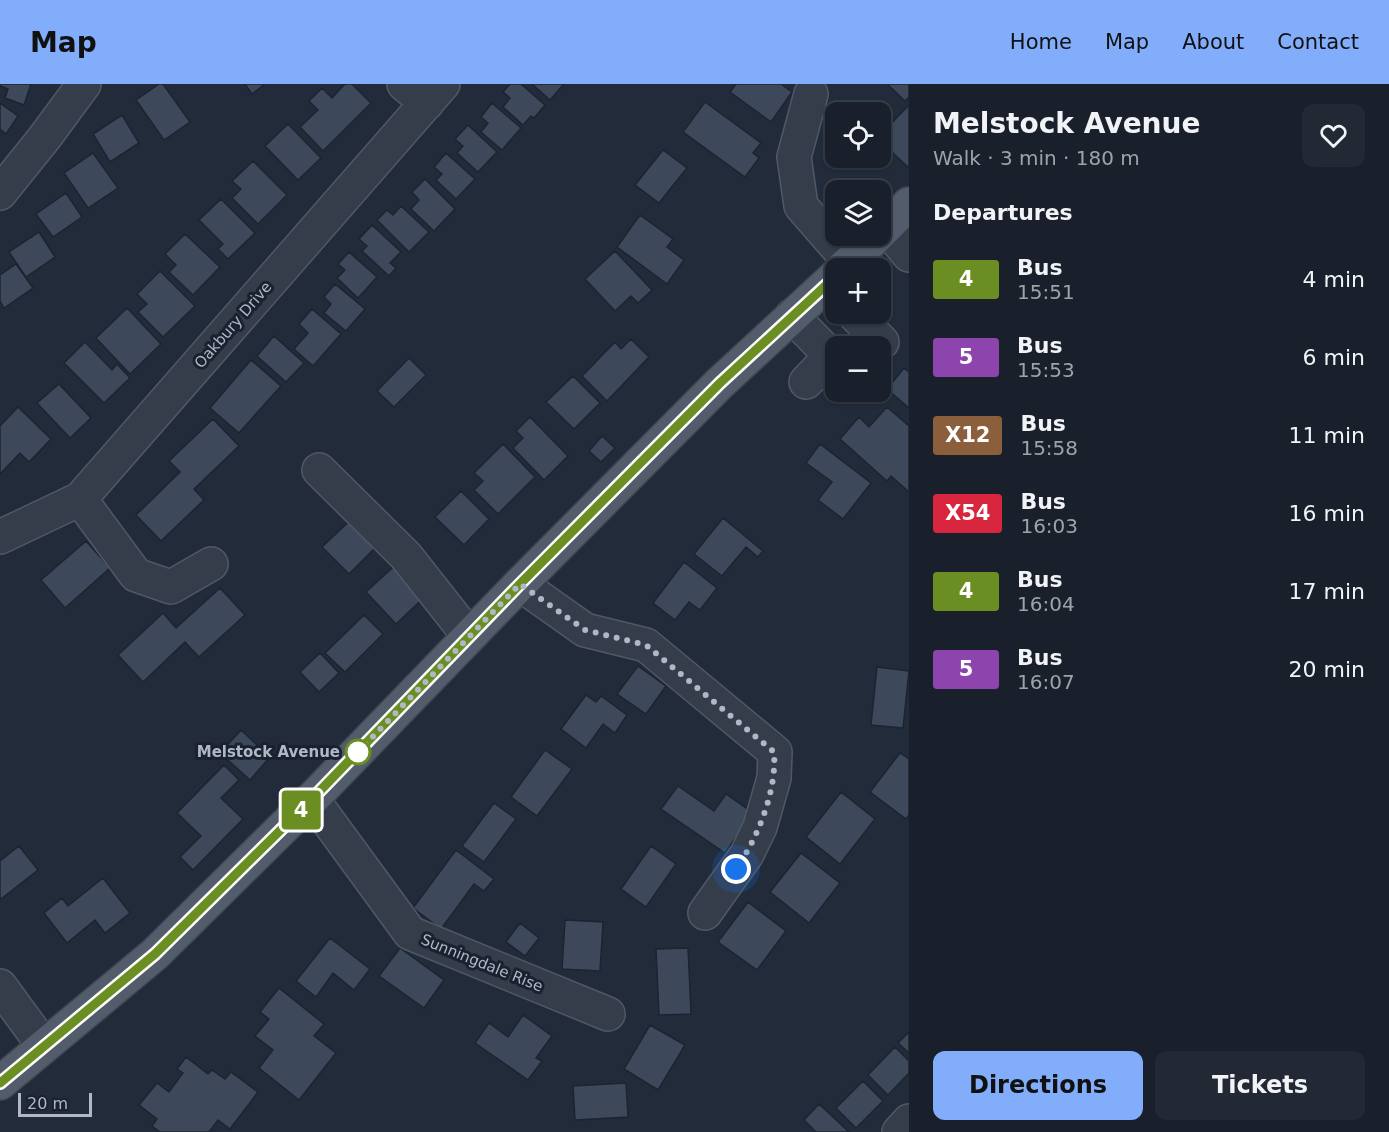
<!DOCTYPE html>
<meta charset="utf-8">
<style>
:root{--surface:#19202c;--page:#222834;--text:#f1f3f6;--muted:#9fa3a9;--line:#373e48;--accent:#81adfa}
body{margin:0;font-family:"DejaVu Sans",sans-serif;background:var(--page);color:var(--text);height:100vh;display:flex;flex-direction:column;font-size:22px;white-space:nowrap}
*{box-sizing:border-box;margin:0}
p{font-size:20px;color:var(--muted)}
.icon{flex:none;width:33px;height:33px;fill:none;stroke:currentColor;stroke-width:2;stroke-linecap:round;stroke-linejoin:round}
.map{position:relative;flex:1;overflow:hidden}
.panel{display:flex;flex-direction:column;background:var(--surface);width:480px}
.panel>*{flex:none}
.badge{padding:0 12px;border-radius:4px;font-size:21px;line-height:39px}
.buttons{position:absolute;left:825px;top:18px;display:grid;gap:12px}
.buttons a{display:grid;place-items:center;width:66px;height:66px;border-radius:12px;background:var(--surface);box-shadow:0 2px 4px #0004,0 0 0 2px var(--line);font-size:30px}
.scale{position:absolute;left:18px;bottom:15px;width:74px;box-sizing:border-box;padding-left:6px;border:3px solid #b0b8c7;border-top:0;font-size:16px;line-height:21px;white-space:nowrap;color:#b0b8c7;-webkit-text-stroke:4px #1a222f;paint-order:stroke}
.you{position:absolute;width:30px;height:30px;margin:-15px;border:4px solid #fff;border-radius:50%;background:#1a73e8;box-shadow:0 0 0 9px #1a73e833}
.map>.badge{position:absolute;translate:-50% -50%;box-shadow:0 0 0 3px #fff}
h2{padding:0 24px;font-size:22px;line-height:54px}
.round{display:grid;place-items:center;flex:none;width:63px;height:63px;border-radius:12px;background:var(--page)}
.headline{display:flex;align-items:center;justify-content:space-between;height:102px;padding:0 24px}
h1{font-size:28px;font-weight:800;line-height:45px}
.cta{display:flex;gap:12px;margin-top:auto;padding:12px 24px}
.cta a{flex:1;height:69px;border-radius:12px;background:var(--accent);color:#111;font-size:24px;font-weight:800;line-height:69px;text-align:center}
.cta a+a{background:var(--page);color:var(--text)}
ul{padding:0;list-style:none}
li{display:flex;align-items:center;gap:18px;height:78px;padding:0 24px}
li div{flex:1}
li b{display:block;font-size:22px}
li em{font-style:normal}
li .badge{min-width:66px;font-weight:700;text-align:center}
header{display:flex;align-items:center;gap:36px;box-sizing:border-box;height:84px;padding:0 30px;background:var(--accent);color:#111}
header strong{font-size:28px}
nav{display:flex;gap:33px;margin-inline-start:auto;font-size:21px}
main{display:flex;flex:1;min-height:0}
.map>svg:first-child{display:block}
</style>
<header>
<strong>Map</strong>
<nav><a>Home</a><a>Map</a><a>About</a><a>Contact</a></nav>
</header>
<main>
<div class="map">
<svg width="909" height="1048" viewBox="0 0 909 1048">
<rect width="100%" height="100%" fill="#212b3a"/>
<path fill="#3d495a" stroke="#1c2431" stroke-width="1.5" d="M0,0h31l-7,21 -19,-7 3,-9 -8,-3z
M159,0h4l27,38 -26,18 -28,-40z
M245,0h20l-13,10z
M345,0h7l19,19 -48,48 -23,-24 18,-17 -9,-9 13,-13 10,10z
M510,0h11l24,21 -11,13 -3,-2 -8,9 -20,-18 7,-9 -7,-6z
M532,0h32l-14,16z
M736,0h45l11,8 -21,30 -41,-30z
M887,0h22v13l-4,4z
M705,18l56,41 -8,10 6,5 -14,19 -62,-45z
M0,19l18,13 -12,18 -6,-5z
M492,19l29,25 -19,22 -21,-18 7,-9 -7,-6z
M909,21v63l-29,-27v-6z
M122,31l17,28 -29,19 -17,-28z
M288,40l33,34 -23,22 -33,-34z
M468,41l29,27 -19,20 -21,-19 6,-7 -8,-7z
M663,66l24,18 -28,35 -24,-18z
M93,69l25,35 -30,20 -24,-35z
M446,69l29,26 -19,20 -20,-19 6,-6 -8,-7z
M253,77l34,34 -29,29 -26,-26 9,-9 -9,-8z
M425,95l30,30 -21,22 -23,-22 8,-9 -7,-8z
M66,109l16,24 -29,20 -17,-23z
M221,115l34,34 -27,26 -10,-10 5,-5 -24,-24z
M401,122l28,26 -20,20 -32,-32 10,-10 6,5z
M640,131l33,24 -6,8 17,13 -17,24 -50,-37z
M372,141l29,27 -11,11 6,5 -7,8 -27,-25 5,-5 -8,-7z
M39,148l16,25 -29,20 -17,-25z
M185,150l35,33 -27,28 -24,-23 7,-7 -11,-11z
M615,167l37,39 -14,13 -7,-7 -16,15 -30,-32z
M349,168l28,25 -19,21 -21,-20 8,-8 -7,-6z
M16,180l17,24 -29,20 -4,-7v-26z
M160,187l35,35 -32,31 -25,-25 9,-8 -10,-10z
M335,200l30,25 -19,22 -22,-18 7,-9 -7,-7z
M127,224l34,36 -31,30 -34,-36z
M312,225l29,25 -28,32 -19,-17 14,-16 -9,-9z
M274,252l30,27 -18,19 -29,-26z
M631,255l18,18 -42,44 -25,-25 33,-34 6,7z
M85,258l27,28 5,-6 13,14 -26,25 -40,-40z
M409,274l17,17 -32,32 -17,-16z
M251,276l30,26 -42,47 -29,-25z
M904,284l5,4v36l-22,-19z
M573,292l27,27 -26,26 -28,-27z
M59,300l32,34 -21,20 -33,-35z
M18,323l33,32 -22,23 -9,-9 -20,21v-48z
M887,323l22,19v66l-18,-16 -4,5 -47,-42 19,-22 10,10z
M530,333l38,39 -24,24 -31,-32 10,-10 -7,-7z
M213,335l26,27 -45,43 10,11 -43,41 -25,-26 44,-43 -11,-11z
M602,352l13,12 -14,14 -12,-11z
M503,360l32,33 -37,37 -24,-24 9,-9 -9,-8z
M820,360l51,39 -28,36 -25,-19 14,-18 -26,-19z
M461,407l28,28 -25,26 -29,-28z
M358,429l25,27 -34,34 -27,-27z
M723,434l40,33 -5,6 -12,-10 -24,29 -28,-22z
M86,457l24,27 -45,40 -24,-28z
M402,475l30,31 -36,34 -30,-32z
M684,478l33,26 -17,22 -11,-8 -14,18 -22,-17z
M220,504l25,27 -46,42 -14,-15 -42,40 -25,-27 45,-42 13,15z
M364,531l19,19 -38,38 -20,-19z
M320,569l19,20 -20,19 -19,-20z
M638,582l28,20 -20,28 -29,-20z
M877,583l32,4 -6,57 -32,-3z
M586,611l10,7 5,-6 26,19 -12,18 -12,-9 -17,24 -25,-19z
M241,646l29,27 -20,23 -30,-27z
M545,666l27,19 -35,47 -26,-19z
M900,669l9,6v56l-3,4 -36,-27z
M224,681l15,15 -18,18 22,21 -50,51 -13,-13 21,-21 -24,-23z
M678,702l36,25 12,-17 27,19 -28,40 -64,-44z
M841,708l34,27 -35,45 -34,-27z
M494,719l22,16 -32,43 -22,-16z
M19,762l19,24 -37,29 -1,-2v-36z
M651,762l25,18 -30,43 -25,-18z
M456,766l38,29 -10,12 -10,-7 -33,45 -28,-21z
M801,769l39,30 -31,40 -39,-31z
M103,794l27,35 -25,20 -10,-13 -28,23 -23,-30 18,-15 6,8z
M748,818l38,29 -29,39 -39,-28z
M565,836l38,2 -3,49 -38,-2z
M520,839l19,15 -14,18 -19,-14z
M330,854l40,31 -16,21 -21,-17 -17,24 -20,-16z
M400,864l44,32 -20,28 -45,-32z
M688,864l3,66 -32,1 -3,-66z
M279,904l45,36 -10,12 22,17 -37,47 -40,-32 14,-18 -18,-14 14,-17 -9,-7z
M523,931l29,21 -16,22 6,3 -14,19 -53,-37 14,-20 19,14z
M650,941l35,20 -27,45 -34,-21z
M909,948v21l-11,-10z
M895,963l14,14v12l-21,22 -20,-20z
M186,973l22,17 4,-4 13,9 6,-7 27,20 -28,37 -12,-9 -9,12h-49l-8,-6 5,-7 -18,-14 18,-22 12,9 14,-19 -6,-4z
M863,997l20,20 -27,27 -20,-20z
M626,999l2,34 -53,3 -2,-34z
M819,1020l30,28h-33l-12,-12z"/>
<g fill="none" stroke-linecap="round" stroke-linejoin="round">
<g stroke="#505865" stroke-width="36">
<path id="minor" d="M404,0l23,19
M811,10l-17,63 7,49 49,56
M0,109l45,-56 39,-53
M886,143l23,28
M854,230l28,28
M792,232l39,40 -25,26
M319,386l87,86 63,80
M80,415l56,76 35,12 40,-23
M0,453l80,-38 363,-415
M520,500l65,46 61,15 129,107 -1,26 -14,49 -13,27 -42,59
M312,715l98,134 198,81
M0,902l44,60
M899,1048l10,-11"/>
</g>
<g stroke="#3e4654" stroke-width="36">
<path id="major" d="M880,149l29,-29
M843,184l34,-32
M0,999l155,-129 157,-155 208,-215 200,-201 116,-107"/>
</g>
<use href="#minor" stroke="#353d4b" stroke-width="33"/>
<use href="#major" stroke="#535c6b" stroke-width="33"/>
</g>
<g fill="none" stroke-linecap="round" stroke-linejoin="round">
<g stroke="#fff" stroke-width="14">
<path id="line" d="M0,999l155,-129 157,-155 208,-215 200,-201 116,-107"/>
</g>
<use href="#line" stroke="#6b8e23" stroke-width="9"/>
<path stroke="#b0b8c7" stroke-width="6" stroke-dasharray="0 10.8" d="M358,668l162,-168 65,46 61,15 128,107c3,38 -16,86 -38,117"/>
</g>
<circle fill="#fff" stroke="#6b8e23" stroke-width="3" cx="358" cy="668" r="12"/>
<g text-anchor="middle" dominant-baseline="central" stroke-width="6" stroke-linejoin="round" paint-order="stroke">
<g font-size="15" fill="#b0b8c7" stroke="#1a222f">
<text transform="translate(233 241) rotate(-49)">Oakbury Drive</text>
<text transform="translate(482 879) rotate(22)">Sunningdale Rise</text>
</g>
<g font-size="15" font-weight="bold" fill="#b0b8c7" stroke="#1a222f" text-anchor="end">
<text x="340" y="668">Melstock Avenue</text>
</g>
</g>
</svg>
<div class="buttons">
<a><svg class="icon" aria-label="locate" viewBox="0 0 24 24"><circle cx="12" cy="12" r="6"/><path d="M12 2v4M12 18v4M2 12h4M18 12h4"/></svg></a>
<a><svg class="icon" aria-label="layers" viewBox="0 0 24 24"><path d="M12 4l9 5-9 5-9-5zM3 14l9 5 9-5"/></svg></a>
<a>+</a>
<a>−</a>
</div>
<div class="scale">20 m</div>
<div class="you" style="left:736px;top:785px"></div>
<b class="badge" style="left:301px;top:726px;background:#6b8e23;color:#fff">4</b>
</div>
<section class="panel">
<div class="headline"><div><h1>Melstock Avenue</h1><p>Walk · 3 min · 180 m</p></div><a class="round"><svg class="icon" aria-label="heart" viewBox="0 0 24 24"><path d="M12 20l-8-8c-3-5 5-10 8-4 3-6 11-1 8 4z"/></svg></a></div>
<h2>Departures</h2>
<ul>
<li><span class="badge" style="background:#6b8e23;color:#fff">4</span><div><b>Bus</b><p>15:51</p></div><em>4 min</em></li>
<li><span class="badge" style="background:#8e44ad;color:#fff">5</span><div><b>Bus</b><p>15:53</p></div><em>6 min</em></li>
<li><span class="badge" style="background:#8b5e3c;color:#fff">X12</span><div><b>Bus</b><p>15:58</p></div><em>11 min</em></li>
<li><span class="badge" style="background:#d7263d;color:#fff">X54</span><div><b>Bus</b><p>16:03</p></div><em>16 min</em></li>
<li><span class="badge" style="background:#6b8e23;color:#fff">4</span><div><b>Bus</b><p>16:04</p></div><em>17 min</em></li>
<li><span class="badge" style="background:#8e44ad;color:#fff">5</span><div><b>Bus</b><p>16:07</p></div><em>20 min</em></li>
</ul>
<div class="cta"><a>Directions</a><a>Tickets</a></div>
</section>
</main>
